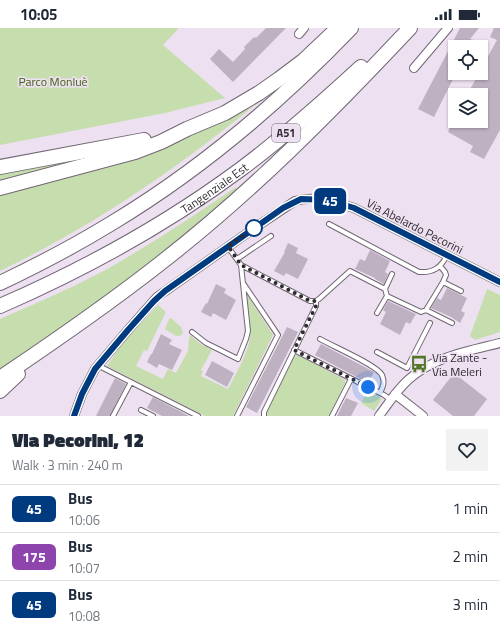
<!DOCTYPE html>
<meta charset="utf-8">
<style>
:root{--surface:#fff;--page:#f2f2f3;--text:#1f2937;--muted:#747a83;--line:#e0e1e3}
body{margin:0;font-family:"Titillium Web",sans-serif;background:var(--page);color:var(--text);height:100vh;display:flex;flex-direction:column;font-size:15px;white-space:nowrap}
*{box-sizing:border-box;margin:0}
p{font-size:13px;color:var(--muted)}
.icon{flex:none;width:22px;height:22px;fill:none;stroke:currentColor;stroke-width:2;stroke-linecap:round;stroke-linejoin:round}
.map{position:relative;height:388px;overflow:hidden}
.details{display:flex;flex-direction:column;background:var(--surface);flex:1}
.details>*{flex:none}
.badge{padding:0 8px;border-radius:6px;font-size:14px;line-height:26px}
.fabs{position:absolute;left:448px;top:12px;display:grid;gap:8px}
.fabs a{display:grid;place-items:center;width:40px;height:40px;border-radius:0px;background:var(--surface);box-shadow:0 1px 3px #0004;font-size:20px}
.you{position:absolute;width:20px;height:20px;margin:-10px;border:3px solid #fff;border-radius:50%;background:#1a73e8;box-shadow:0 0 0 6px #1a73e833}
.map>.badge{position:absolute;translate:-50% -50%;box-shadow:0 0 0 2px #fff}
.round{display:grid;place-items:center;flex:none;width:42px;height:42px;border-radius:0px;background:var(--page)}
.headline{display:flex;align-items:center;justify-content:space-between;height:68px;padding:0 12px}
h1{font-size:19px;font-weight:800;line-height:30px}
ul{padding:0;list-style:none}
li{display:flex;align-items:center;gap:12px;height:48px;padding:0 12px;border-top:1px solid var(--line)}
li div{flex:1}
li b{display:block;font-size:15px}
li em{font-style:normal}
li .badge{min-width:44px;font-weight:700;text-align:center}
.status{display:flex;justify-content:space-between;align-items:center;height:28px;padding:0 20px;background:var(--surface);direction:ltr}
.status svg{height:11px;fill:currentColor}
.map>svg:first-child{display:block}
</style>
<div class="status"><b>10:05</b><svg viewBox="0 0 49 12"><path d="M0 12V9h3v3zM5 12V6h3v6zM10 12V3h3v9zM15 12V0h3v12zM26 1h20v11H26zM47 4h2v5h-2z"/></svg></div>
<div class="map">
<svg width="500" height="388" viewBox="0 0 500 388">
<rect width="100%" height="100%" fill="#ede0f0"/>
<path fill="#c6deae" d="M0,0h179l-16,17 62,53 -60,15 -165,32z
M265,69c-83,68 -167,127 -265,174v-80l141,-39z
M112,123l-112,32v-13z
M236,159l2,3 -68,57 -39,30 -131,95v-53c39,-17 79,-34 116,-55 41,-24 81,-50 120,-77z
M487,261l13,6v37l-25,8 -5,-4z
M245,263l28,44 -40,81h-28l-98,-50 15,-22 36,-39 7,6v3l-18,37 -3,-1 -8,16 27,13 5,-10 8,4 12,-22 1,-12 1,-4 12,10 10,5 -11,20 2,1 -2,5 27,13c8,-16 19,-33 22,-51 1,-14 -3,-33 -5,-47z
M171,290l10,9 2,6 -3,3h-4l-11,-7 4,-10z
M298,327l47,25v4l-16,32h-62l-1,-4 27,-55z
M368,362l14,9 -8,12 -13,-8z"/>
<path fill="#beb1c1" d="M266,0h20l-53,54 -23,-23 9,-10 14,13 12,-13 -1,-2 10,-10 2,1z
M460,0h19l-9,11 3,1 -4,7h-14v28l-21,42 -16,-8z
M494,0h6v102l-16,29 -14,-7 3,-6 -25,-14 5,-11h28v-26h-14l12,-22h2v-4l16,-29 -7,-3z
M288,215l10,5 -2,5 12,6 -10,20 -12,-6 -2,3 -10,-5 11,-19h-1z
M370,222l20,11 -5,11 3,2 -4,10 -9,-5v-1l-20,-9 5,-10 5,2z
M216,256l10,5 -2,4 12,7 -10,20 -13,-7 -2,4 -10,-5 5,-9 1,1z
M447,260l20,10 -6,13 4,2 -5,10 -9,-6 -20,-9 6,-10 4,2z
M388,273l28,13 -6,10 -4,-2 -6,13 -20,-11 6,-12 -3,-2z
M287,299l11,5 -41,81 -11,-6z
M161,306l11,6 -3,4 13,6 -10,20 -13,-6 -2,4 -10,-6 4,-8h1z
M321,316l53,28 -6,11 -53,-28z
M212,333l22,12 -7,14 -22,-12z
M454,345l33,26 -13,17h-21l-20,-16z
M115,350l11,6 -16,32h-14z
M153,369l36,19h-27l-15,-8z
M346,370l12,5 -7,13h-14z"/>
<g fill="none" stroke-linecap="round" stroke-linejoin="round">
<g stroke="#716674" stroke-width="6">
<path id="service" d="M329,196l90,48c14,1 22,-4 28,-17
M237,231l34,-23
M241,237l69,36h6l3,-2 31,-28 35,18 7,-15
M440,238l5,6 1,3 -3,7 18,9
M385,261l2,7 34,16 5,-2 17,-28
M426,282l26,13
M377,285l10,-17
M192,304l14,11 32,16 8,-20 2,-8 -7,-66 -13,-18
M320,311c12,7 57,26 62,36 3,7 1,12 -2,18
M294,322l90,45 7,5
M377,324l30,16 23,-45
M103,340l95,48
M141,382l12,6
M113,388l18,-34
M237,388l41,-81 -35,-52
M264,388v-4l52,-106v-5
M332,388l19,-37"/>
</g>
<g stroke="#716674" stroke-width="10">
<path id="minor" d="M299,6l5,-6
M414,40l34,-40
M395,366l28,22
M74,388l8,-22 13,-25 33,-39 29,-33 96,-68 42,-28c19,-6 41,1 59,7l146,74
M379,388c9,-12 17,-25 29,-36 25,-23 60,-29 92,-37"/>
</g>
<g stroke="#716674" stroke-width="16">
<g id="motorway">
<path d="M0,139l144,-27"/>
<path d="M0,160l135,-36 26,-10 26,-13 38,-16 34,-20 20,-14 24,-18 35,-33"/>
<path d="M0,255c38,-18 76,-38 112,-60 88,-53 168,-121 239,-195"/>
<path id="s1" d="M0,278c85,-37 167,-82 241,-137 43,-32 82,-67 120,-102"/>
<path d="M0,350c55,-37 110,-75 162,-116 90,-70 170,-151 248,-234"/>
<path d="M0,363l18,-17"/>
</g>
</g>
<use href="#service" stroke="#fff" stroke-width="4"/>
<use href="#minor" stroke="#fff" stroke-width="8"/>
<use href="#motorway" stroke="#fff" stroke-width="14"/>
</g>
<g fill="none" stroke-linecap="round" stroke-linejoin="round">
<g stroke="#fff" stroke-width="9">
<path id="line" d="M74,388l8,-22 13,-25 33,-39 26,-29 11,-10 118,-83 18,-9 28,1 25,8 146,74"/>
</g>
<use href="#line" stroke="#003b80" stroke-width="6"/>
<path stroke="#2f2a30" stroke-width="4" stroke-dasharray="0 7.2" d="M254,200l-26,18 13,19 69,36h6v5l-22,44 74,37"/>
</g>
<defs>
<g id="bus-bare" transform="scale(1.38)"><path d="M-5-6H5V4H4V6H2V4H-2V6H-4V4H-5ZM-3.5-4V0h7V-4ZM-3.5 1.2v1.5H-2V1.2ZM2 1.2v1.5H3.5V1.2Z" fill="#55752b" stroke="#ede0f0" stroke-width="2.5" paint-order="stroke"/></g>
</defs>
<g fill-rule="evenodd">
<use href="#bus-bare" x="419" y="336"/>
</g>
<circle fill="#fff" stroke="#003b80" stroke-width="2" cx="254" cy="200" r="8"/>
<g text-anchor="middle" dominant-baseline="central" stroke-width="3.5" stroke-linejoin="round" paint-order="stroke">
<rect fill="#ede0f0" stroke="#68616a" stroke-width="1" x="272" y="96" width="28" height="18" rx="3"/>
<g font-size="11" font-weight="bold" fill="#2f2a30">
<text x="286" y="105">A51</text>
</g>
<g font-size="12" fill="#405f0f" stroke="#ede0f0">
<text x="53" y="53">Parco Monluè</text>
</g>
<g font-size="12" fill="#2f2a30" stroke="#ede0f0">
<text stroke="none"><textPath href="#s1" startOffset="245">Tangenziale Est</textPath></text>
<text transform="translate(415 198) rotate(27)">Via Abelardo Pecorini</text>
</g>
<g font-size="12" fill="#2f2a30" stroke="#ede0f0" text-anchor="start">
<text x="432" y="329">Via Zante -<tspan x="432" dy="14">Via Meleri</tspan></text>
</g>
</g>
</svg>
<div class="fabs">
<a><svg class="icon" aria-label="locate" viewBox="0 0 24 24"><circle cx="12" cy="12" r="6"/><path d="M12 2v4M12 18v4M2 12h4M18 12h4"/></svg></a>
<a><svg class="icon" aria-label="layers" viewBox="0 0 24 24"><path d="M12 4l9 5-9 5-9-5zM3 14l9 5 9-5"/></svg></a>
</div>
<div class="you" style="left:368px;top:359px"></div>
<b class="badge" style="left:330px;top:173px;background:#003b80;color:#fff">45</b>
</div>
<section class="details">
<div class="headline"><div><h1>Via Pecorini, 12</h1><p>Walk · 3 min · 240 m</p></div><a class="round"><svg class="icon" aria-label="heart" viewBox="0 0 24 24"><path d="M12 20l-8-8c-3-5 5-10 8-4 3-6 11-1 8 4z"/></svg></a></div>
<ul>
<li><span class="badge" style="background:#003b80;color:#fff">45</span><div><b>Bus</b><p>10:06</p></div><em>1 min</em></li>
<li><span class="badge" style="background:#8e44ad;color:#fff">175</span><div><b>Bus</b><p>10:07</p></div><em>2 min</em></li>
<li><span class="badge" style="background:#003b80;color:#fff">45</span><div><b>Bus</b><p>10:08</p></div><em>3 min</em></li>
</ul>
</section>
